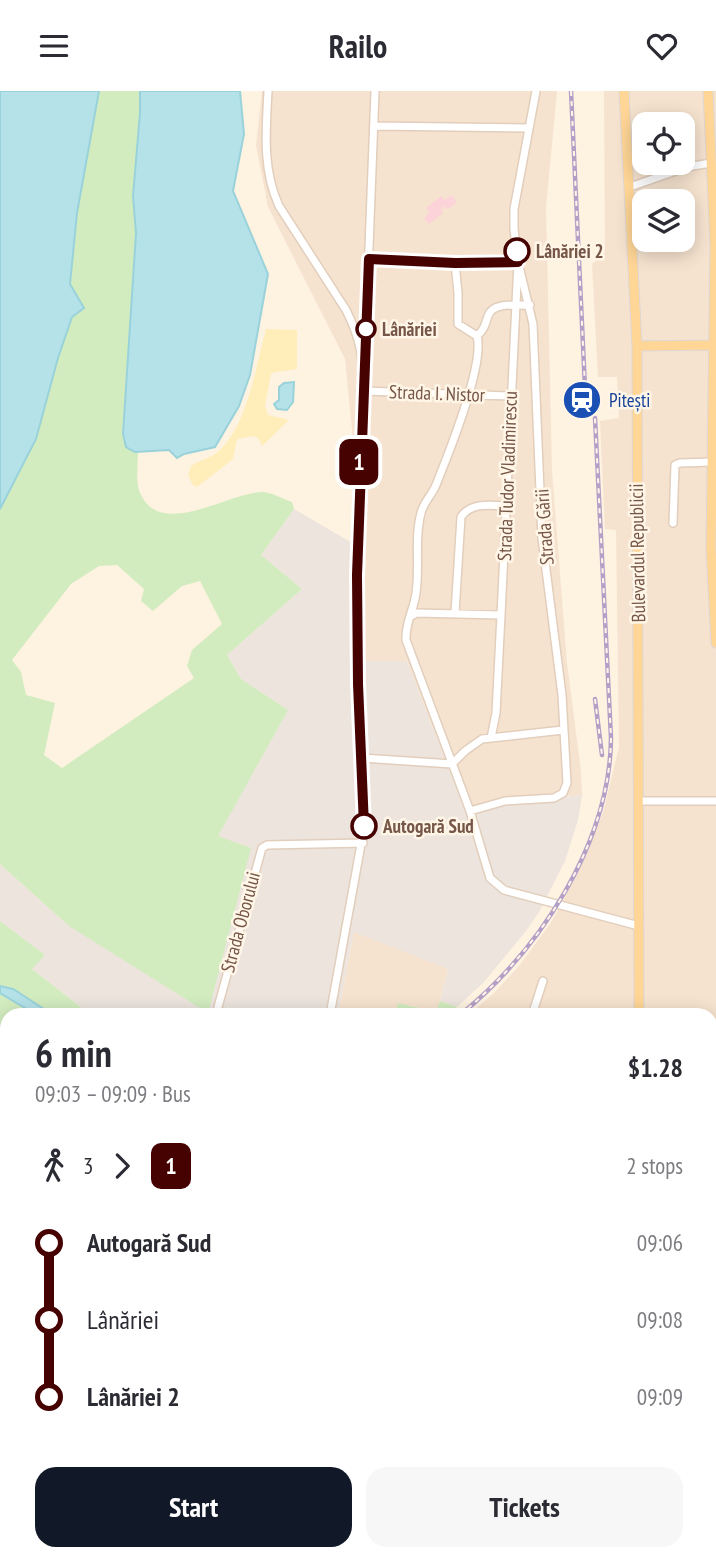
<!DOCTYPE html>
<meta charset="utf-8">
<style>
:root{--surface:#fff;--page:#f7f7f7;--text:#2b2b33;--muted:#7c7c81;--accent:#111827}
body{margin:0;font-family:"PT Sans Narrow",sans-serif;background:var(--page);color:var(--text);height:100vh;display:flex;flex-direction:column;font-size:26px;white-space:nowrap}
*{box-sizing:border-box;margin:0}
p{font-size:23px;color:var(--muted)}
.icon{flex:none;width:38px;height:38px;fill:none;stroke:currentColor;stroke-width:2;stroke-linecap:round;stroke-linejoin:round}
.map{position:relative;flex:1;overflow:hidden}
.panel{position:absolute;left:0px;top:917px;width:718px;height:553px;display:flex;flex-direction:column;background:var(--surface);border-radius:21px 21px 0 0;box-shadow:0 4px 18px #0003}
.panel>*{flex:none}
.badge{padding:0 14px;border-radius:10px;font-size:24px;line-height:46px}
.controls{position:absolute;left:632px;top:21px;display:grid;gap:14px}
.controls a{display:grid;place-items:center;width:63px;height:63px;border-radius:14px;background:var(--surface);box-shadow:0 4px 18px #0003;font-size:35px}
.map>.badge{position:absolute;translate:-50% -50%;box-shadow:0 0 0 4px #fff}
.legs{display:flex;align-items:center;gap:10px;height:77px;padding:0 35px;font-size:23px}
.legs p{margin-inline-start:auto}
.summary{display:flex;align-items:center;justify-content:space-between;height:119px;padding:0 35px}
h1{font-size:38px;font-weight:700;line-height:52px}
.action{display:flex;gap:14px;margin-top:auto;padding:14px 35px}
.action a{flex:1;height:80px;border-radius:21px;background:var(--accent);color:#fff;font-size:28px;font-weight:700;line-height:80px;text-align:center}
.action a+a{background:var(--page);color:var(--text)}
ul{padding:0 35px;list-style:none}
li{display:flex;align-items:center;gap:24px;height:77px;font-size:26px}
li i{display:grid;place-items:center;width:10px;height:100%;margin:0 9px;background:currentColor}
li i::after{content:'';width:18px;height:18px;margin:-9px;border:5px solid;border-radius:50%;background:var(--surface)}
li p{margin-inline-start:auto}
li:first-child i{background:linear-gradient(#0000 50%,currentColor 0)}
li:last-child i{background:linear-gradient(currentColor 50%,#0000 0)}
header{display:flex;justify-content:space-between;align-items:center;height:91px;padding:0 35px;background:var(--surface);font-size:32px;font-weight:700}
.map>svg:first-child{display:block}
</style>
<header><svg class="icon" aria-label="menu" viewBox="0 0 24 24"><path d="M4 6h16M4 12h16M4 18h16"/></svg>Railo<svg class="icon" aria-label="heart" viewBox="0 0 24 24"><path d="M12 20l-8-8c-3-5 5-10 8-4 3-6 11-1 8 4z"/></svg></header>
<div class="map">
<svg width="716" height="1470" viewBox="0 0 716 1470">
<rect width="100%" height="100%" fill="#fef2e1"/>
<path fill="#f6e3cf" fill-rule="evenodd" d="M262,0h295l-11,117 6,263 15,192 14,108 1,24 -58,6 -59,10 -58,-150h-44l1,-111 -19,-191 -77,-152 -12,-62z
M604,0h112v1470h-716v-189l7,-5v187h703v-539h-242l26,-22 25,-27 31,-42 15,-27 38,-84 16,-66 -3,-217 -11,-1 -5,-108 19,-3 -2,-41h-19l-6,-113 13,-12zM644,33h38v39h-38zM644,110h38v39h-38z
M354,841l94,37 -11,43 -39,-9 -4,12h-56z"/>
<path fill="#ece4dd" d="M294,418l70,41 -1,111h44l58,150 59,-10 58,-6 -4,25 -13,41 -26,51 -13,19 -42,51 -27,25 -17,-6 8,-32 -94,-37 -16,83h-251l-10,-11 -46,-36 14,-13 -45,-34v-57l69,62 182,-78 -34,-12 71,-126 -47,-31 -14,-24 75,-66 -41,-34z"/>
<path fill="#fcd3d9" d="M451,104l6,7 -9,7 -3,-3 -4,4 2,3 -14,11 -5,-6 5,-5 -3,-5 15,-12 4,4z"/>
<path fill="#d2ecbf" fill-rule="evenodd" d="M99,0h41v22l-7,83 3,37 -13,201 3,13 12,5c0,12 -3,32 3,43 22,44 88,-3 121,-3 9,0 21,7 30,10l2,7 -33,46 41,34 -75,66 14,24 47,31 -70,126 33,12 -43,165 -139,-87 -69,-62v-355l36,-70 22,-81 14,-41 12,-9 -15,-24 8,-71zM117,474l27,24 -3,12 12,10 29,-25 18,-5 22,43 -30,26 -5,16 7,12 -132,90 -18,-13 11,-52 -29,-8 -5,-23 -9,-12 59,-76 28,-18z
M0,830l45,34 -13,14 45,35 10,11h-80v208l-3,29 3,2v39l-7,4z
M440,910l17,6 -10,8h-53l4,-12 38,9z
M716,987v63l-5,43v-102z"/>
<path fill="#ffeeb9" d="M266,238l31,1v39l-26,4 -6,33 3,9 21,5 -27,26 -3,-7 -5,-3 -17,3 -4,20 -36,28 -4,-2 -5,-10 3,-9c9,-6 20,-8 28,-15 29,-27 37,-86 47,-122z"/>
<path fill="#b4e2e8" stroke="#9ad2db" stroke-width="2" d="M0,0h99l-22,122 -7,71 14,24 -12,9 -14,41 -22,81 -36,70z
M140,0h100l4,43 -11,57 35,83 -18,101 -11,31 -24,41 -31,7 -7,4 -8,-8 -34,2 -9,-5 -3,-13 13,-201 -3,-37 7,-83z
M294,291l-1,20 -6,8 -10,-1 -3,-5 5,-4v-13l5,-4z
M0,895l13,3 40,26h-21l-2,-4 -30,-18z"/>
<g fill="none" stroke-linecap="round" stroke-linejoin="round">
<g stroke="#e2cebc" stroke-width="10">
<path id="minor" d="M268,0c-2,40 -6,78 11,115l67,104c11,22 16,39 17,63l-7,227 8,228 -34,187
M374,35l154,2
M630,96l57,-20 24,-4
M369,168l86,4 63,-1
M455,172l3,30v31l19,12c8,29 -29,119 -41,149 -4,10 -13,18 -15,28 -7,25 -1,54 -5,80 -2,17 -11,29 -10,47l64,171 20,67 14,12 135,36
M477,245c7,-6 8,-11 11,-20 5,-15 29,-10 42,-11
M365,260l10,-260
M363,300l148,5
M673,432l2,-58 5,-2 31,-1
M455,522l6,-96c10,-15 29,-12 46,-11
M410,526l6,-4 85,2 17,-353 -4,-33v-20l22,-118
M491,647l5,-25 5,-98
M362,667l90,6 13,-13 17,-12 81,-9
M639,710h77
M470,720l35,-10 49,-3 9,-5 4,-10 -5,-88 -20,-157 -9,-214 -15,-62
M219,924l-1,-8 44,-159 5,-3 96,-2
M532,924l11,-34
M710,1320l6,-2
M0,1412l7,3
M710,1420l6,1
M533,1463v7
M43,1470l2,-7
M276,1470l4,-7
M570,1470v-7"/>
</g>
<g stroke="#ded6d3" stroke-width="11">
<path id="major" d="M624,0l13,255 2,669
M708,0l7,154 -4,304 5,94
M637,255l76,-1
M710,974l6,-4
M716,1166l-3,38 3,68
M0,1230l7,-5
M0,1286l7,-5
M371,1470v-7
M640,1470v-7"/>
</g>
<use href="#minor" stroke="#fff" stroke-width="7"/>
<use href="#major" stroke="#ffd696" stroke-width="9"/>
<g stroke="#b49fc7" stroke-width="4.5">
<path id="rail" d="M571,0l14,297
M595,608l7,56
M460,924c80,-65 150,-172 151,-277l-16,-320
M0,1258l7,-5"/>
</g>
<use href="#rail" stroke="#fff6e8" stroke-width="2" stroke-dasharray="5" stroke-linecap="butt"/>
</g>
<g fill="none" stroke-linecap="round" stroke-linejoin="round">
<g stroke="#fff" stroke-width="16">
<path id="line-1" d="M364,735l-6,-142 -1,-109 12,-316 86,4 63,-1 -1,-11"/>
</g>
<use href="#line-1" stroke="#460101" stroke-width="10"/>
</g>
<defs>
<g id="station-disc" transform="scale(2.0125)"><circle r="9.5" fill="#1a4fb4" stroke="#fff6e8"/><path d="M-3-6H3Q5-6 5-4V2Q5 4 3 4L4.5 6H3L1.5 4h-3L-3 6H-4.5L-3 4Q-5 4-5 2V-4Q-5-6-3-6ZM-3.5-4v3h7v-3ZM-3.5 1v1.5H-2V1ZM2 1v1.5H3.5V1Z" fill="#fff"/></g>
</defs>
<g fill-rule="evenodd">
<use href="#station-disc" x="582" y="309"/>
</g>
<g fill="#fff" stroke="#460101" stroke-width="3.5">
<circle cx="517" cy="160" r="12"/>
<circle cx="366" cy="238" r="9"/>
<circle cx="364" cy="735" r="12"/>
</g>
<g text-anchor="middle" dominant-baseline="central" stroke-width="5" stroke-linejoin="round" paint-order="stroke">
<g font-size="19" font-weight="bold" fill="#765646" stroke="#fff6e8" text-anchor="start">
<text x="536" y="160">Lânăriei 2</text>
<text x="382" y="238">Lânăriei</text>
<text x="383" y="735">Autogară Sud</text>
</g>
<g font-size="19" fill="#765646" stroke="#fff6e8">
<text transform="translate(437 302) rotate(2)">Strada I. Nistor</text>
<text transform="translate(507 385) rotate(-88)">Strada Tudor Vladimirescu</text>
<text transform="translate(544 436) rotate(-94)">Strada Gării</text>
<text transform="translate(637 462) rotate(-91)">Bulevardul Republicii</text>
<text transform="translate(240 831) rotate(-75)">Strada Oborului</text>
</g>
<g font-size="19" fill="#164399" stroke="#fff6e8" text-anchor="start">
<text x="609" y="309">Pitești</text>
</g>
</g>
</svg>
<div class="controls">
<a><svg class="icon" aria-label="locate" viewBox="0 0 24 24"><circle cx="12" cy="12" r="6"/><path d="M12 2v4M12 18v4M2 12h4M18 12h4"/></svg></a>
<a><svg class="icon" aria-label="layers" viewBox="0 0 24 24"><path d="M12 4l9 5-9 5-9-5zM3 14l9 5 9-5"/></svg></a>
</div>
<b class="badge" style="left:359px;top:371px;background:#460101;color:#fff">1</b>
<section class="panel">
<div class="summary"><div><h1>6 min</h1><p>09:03 – 09:09 · Bus</p></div><b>$1.28</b></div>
<div class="legs"><svg class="icon" aria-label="walk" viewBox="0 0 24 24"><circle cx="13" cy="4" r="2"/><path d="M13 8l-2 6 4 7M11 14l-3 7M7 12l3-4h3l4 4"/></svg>3<svg class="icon" aria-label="forward" viewBox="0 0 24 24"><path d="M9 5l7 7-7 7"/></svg><b class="badge" style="background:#460101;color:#fff">1</b><p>2 stops</p></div>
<ul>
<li><i style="color:#460101"></i><b>Autogară Sud</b><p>09:06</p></li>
<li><i style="color:#460101"></i><span>Lânăriei</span><p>09:08</p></li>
<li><i style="color:#460101"></i><b>Lânăriei 2</b><p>09:09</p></li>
</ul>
<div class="action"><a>Start</a><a>Tickets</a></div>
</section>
</div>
